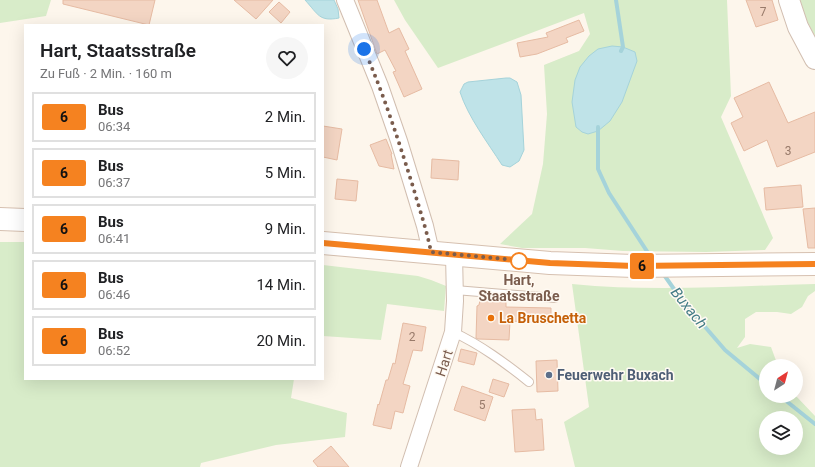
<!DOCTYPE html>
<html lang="de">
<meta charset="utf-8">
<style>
:root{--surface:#fff;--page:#f6f6f6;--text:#202124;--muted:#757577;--line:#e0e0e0}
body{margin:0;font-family:Roboto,sans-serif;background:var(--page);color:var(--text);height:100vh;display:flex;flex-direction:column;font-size:15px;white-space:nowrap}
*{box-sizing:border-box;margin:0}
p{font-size:13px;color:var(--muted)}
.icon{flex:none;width:22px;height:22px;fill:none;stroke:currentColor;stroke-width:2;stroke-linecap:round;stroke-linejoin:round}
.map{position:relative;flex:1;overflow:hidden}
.drawer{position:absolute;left:24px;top:24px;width:300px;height:356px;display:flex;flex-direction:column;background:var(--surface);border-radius:0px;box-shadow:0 4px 16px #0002}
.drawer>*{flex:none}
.badge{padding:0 8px;border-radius:3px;font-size:14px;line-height:26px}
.needle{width:26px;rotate:36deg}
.controls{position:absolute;left:759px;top:359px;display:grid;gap:8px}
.controls a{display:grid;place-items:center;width:44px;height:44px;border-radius:50%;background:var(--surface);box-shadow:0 4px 16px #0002;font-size:20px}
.you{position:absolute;width:20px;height:20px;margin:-10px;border:3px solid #fff;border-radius:50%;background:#1a73e8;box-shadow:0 0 0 6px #1a73e833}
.map>.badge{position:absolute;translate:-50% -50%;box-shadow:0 0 0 2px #fff}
.round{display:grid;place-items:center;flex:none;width:42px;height:42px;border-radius:21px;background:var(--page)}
.head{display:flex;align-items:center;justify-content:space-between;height:68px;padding:0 16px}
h1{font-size:19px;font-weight:600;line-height:30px}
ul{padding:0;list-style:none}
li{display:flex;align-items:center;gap:12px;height:50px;margin:0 8px 6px;padding:0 8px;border:2px solid var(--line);border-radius:0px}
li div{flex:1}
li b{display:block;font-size:15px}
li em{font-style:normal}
li .badge{min-width:44px;font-weight:700;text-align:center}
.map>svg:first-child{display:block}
</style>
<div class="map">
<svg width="815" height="467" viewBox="0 0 815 467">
<rect width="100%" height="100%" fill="#fdf6ec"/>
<path fill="#d8ecc9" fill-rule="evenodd" d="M0,0h51l-5,16 -46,7z
M394,0h333l4,96 -10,21 52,121 -8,12 -59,2 -83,-1 -38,-3h-63l-22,-4 32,-30 11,-50 4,-50 -3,-49 35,-14 11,-17 -6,-21 -146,55 -33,-48z
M800,0h15v36l-8,-15z
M0,242h25v137h269l-3,19 56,15 -2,24 -69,8 -75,18 -1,4h-200z
M323,265l95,11 13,4 15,6 -2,25 -57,-7 -6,36 -58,-4z
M572,284c81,8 162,2 243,0v7l-7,5 -6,11 -11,7 -14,-2h-21l-11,7v18l-8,11 13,-4 21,3 7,19h-12v30h30l19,20v51h-240l-11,-45 25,-15zM766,418h30v30h-30z"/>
<path fill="#bfe3e8" stroke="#a5d3da" d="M305,0h29l4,9 1,9c-20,4 -21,-4 -34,-18z
M612,46l11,1 12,5 2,9 -15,41 -12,19 -12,10 -10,3 -6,-2 -6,-5 -4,-25 3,-22 5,-13 9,-11 9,-7z
M506,78h4l7,4 4,13 3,55 -5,11 -9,6 -8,-2c-14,-22 -34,-48 -42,-73l4,-8 4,-2z"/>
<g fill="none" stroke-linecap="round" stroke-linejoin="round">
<path stroke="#a5d3da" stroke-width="4" d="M616,0l7,47 -2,4
M598,127v42l11,24 43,66
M662,272l19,27 44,51 41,34
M780,396l35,28"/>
</g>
<path fill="#f3d5c3" stroke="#e6bba3" d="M63,0h92l-6,25 -86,-21z
M234,0h39l-17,19z
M358,0h19l12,33 10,-5 10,21 -4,2 17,38 -18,8 -11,-25 3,-1 -11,-21 -8,4z
M746,0h26l6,20 -22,7z
M279,2l11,10 -9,11 -12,-11z
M579,20l5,11 -18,7 2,4 -31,12 -17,3 -3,-14 31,-6 -2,-4z
M769,82l19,41 27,-11v40l-38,15 -10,-27 -23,11 -13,-28 12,-6 -9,-19z
M323,126l19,3 -5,31 -14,-3z
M386,139l6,15h-1l3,15 -15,-3 -9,-21z
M432,159l27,2 -1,19 -27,-2z
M337,179l21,2 -2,20 -21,-2z
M801,185l2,22 -37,3 -2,-22z
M815,208v40h-7l-5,-39z
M482,298l24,2v7l45,1v15l-41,-2 -1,19 -31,-1 -2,-1 1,-32 2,-1 1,-5z
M403,323l23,4 -4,24 -9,-1 -10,34 7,2 -7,27 -8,-2 -4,18 -18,-4 5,-21 1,1 7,-25h2l5,-17 2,1z
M461,349l16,4 -3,12 -16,-4z
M557,360l1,31 -21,1 -1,-31z
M493,379l16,5 -5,13 -15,-5z
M462,386l31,11 -8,24 -31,-11z
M535,409l1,11 6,-1 2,31 -29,2 -3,-42z
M331,446l18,21h-31l-5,-6z"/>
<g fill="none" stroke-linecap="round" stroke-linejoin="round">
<g stroke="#d1beb0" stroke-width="10">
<path id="service" d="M455,290l100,8
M453,332c28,13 52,31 76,50"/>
</g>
<g stroke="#d1beb0" stroke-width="18">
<path id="minor" d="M345,0l35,86 19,55 26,85 6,26
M409,467l44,-135 2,-31 -1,-47"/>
</g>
<g stroke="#d1beb0" stroke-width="22">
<path id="tertiary" d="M789,0l9,27 17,32"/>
</g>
<g stroke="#d6c0b0" stroke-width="24">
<path id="secondary" d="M0,219l25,1
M323,243l227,20 84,3 181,-2"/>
</g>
<use href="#service" stroke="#fff" stroke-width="8"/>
<use href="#minor" stroke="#fff" stroke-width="16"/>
<use href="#tertiary" stroke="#fff" stroke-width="20"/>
<use href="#secondary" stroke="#fff" stroke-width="22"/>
</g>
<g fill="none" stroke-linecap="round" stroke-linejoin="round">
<g stroke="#fff" stroke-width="9">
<path id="line" d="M323,243l227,20 84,3 181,-2"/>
</g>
<use href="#line" stroke="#f58220" stroke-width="6"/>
<path stroke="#7a5c4d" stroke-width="4" stroke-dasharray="0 7.2" d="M364,49c20,46 35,93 50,141 6,21 13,41 17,62l94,9h-6"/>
</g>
<circle fill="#fff" stroke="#f58220" stroke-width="2" cx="519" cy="261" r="8"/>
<circle fill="#e8710a" stroke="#fffaf3" stroke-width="1.5" cx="491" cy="318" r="4"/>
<circle fill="#5c6f8a" stroke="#fffaf3" stroke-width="1.5" cx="549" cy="375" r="4"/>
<g text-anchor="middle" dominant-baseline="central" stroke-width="3" stroke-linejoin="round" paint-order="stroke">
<g font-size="12" fill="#987a6a">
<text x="763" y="12">7</text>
<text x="788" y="151">3</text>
<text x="412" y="337">2</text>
<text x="482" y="405">5</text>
</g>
<g font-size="14" font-weight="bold" fill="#7a5c4d" stroke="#fffaf3">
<text x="519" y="280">Hart,<tspan x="519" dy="16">Staatsstraße</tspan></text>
</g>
<g font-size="14" font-weight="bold" fill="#c56008" stroke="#fffaf3" text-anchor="start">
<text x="499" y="318">La Bruschetta</text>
</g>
<g font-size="14" fill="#7a5c4d" stroke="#fffaf3">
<text transform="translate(444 363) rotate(-72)">Hart</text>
</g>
<g font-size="14" font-weight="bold" fill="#4e5e75" stroke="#fffaf3" text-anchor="start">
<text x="557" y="375">Feuerwehr Buxach</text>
</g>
<g font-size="15" font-style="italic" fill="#437c86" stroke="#fffaf3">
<text transform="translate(689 308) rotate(51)">Buxach</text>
</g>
</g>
</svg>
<div class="controls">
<a><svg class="needle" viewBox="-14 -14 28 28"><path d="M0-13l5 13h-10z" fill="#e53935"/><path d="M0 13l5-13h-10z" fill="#757577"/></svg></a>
<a><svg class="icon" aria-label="layers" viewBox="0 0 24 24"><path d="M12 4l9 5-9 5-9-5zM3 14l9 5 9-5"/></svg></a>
</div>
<div class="you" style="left:364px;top:49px"></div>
<b class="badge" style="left:642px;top:266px;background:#f58220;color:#111">6</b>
<section class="drawer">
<div class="head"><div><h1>Hart, Staatsstraße</h1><p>Zu Fuß · 2 Min. · 160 m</p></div><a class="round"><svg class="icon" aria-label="heart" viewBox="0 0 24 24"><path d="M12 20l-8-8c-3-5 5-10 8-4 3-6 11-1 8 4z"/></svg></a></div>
<ul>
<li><span class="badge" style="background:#f58220;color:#111">6</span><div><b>Bus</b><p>06:34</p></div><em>2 Min.</em></li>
<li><span class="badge" style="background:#f58220;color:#111">6</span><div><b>Bus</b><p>06:37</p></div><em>5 Min.</em></li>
<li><span class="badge" style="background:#f58220;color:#111">6</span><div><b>Bus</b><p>06:41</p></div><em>9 Min.</em></li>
<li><span class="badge" style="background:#f58220;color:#111">6</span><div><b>Bus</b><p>06:46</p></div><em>14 Min.</em></li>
<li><span class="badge" style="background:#f58220;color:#111">6</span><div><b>Bus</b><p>06:52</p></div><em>20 Min.</em></li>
</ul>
</section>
</div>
